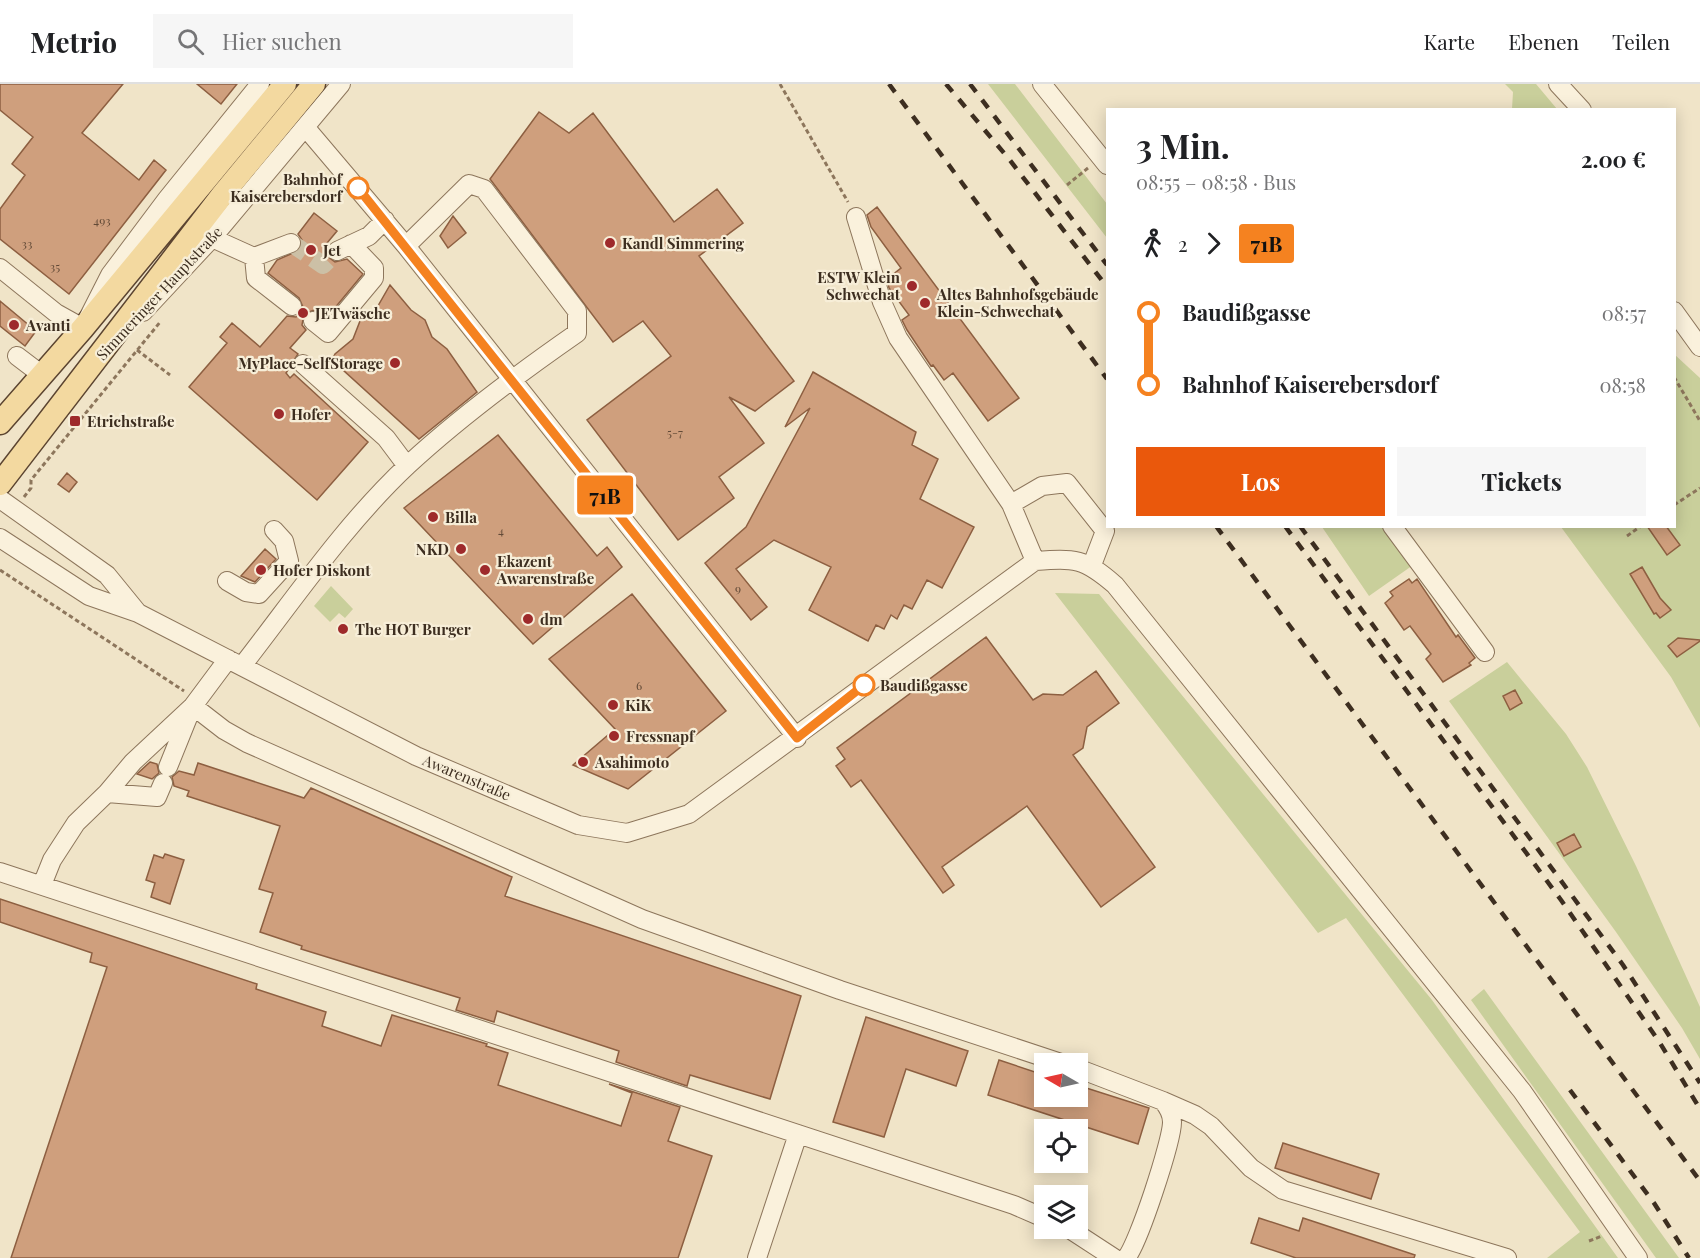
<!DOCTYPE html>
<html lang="de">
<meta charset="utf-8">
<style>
:root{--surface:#fff;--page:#f6f6f6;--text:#202124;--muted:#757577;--line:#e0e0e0;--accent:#ea580c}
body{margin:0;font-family:"Playfair Display",serif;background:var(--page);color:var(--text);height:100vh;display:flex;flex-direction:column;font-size:22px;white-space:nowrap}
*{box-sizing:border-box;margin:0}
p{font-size:20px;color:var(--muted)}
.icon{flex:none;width:33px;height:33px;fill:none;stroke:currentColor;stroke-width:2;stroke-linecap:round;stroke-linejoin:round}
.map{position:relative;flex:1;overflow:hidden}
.details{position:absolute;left:1106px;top:24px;width:570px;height:420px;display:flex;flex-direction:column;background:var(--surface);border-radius:0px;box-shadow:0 3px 15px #0003}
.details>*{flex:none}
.badge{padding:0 12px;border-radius:4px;font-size:21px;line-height:39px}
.needle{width:39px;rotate:279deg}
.buttons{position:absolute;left:1034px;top:969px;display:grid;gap:12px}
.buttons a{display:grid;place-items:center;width:54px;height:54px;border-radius:0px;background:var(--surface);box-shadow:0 3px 15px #0003;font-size:30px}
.map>.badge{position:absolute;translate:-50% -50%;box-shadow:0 0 0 3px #fff}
.legs{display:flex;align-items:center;gap:9px;height:66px;padding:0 30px;font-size:20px}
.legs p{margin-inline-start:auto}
.summary{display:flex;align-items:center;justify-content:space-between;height:102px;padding:0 30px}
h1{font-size:33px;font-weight:700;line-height:45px}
.button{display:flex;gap:12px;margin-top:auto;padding:12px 30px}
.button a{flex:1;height:69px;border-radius:0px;background:var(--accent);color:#fff;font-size:24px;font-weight:700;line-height:69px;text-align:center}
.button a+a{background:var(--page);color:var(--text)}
ul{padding:0 30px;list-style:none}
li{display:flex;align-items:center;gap:21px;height:72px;font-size:22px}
li i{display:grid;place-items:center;width:9px;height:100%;margin:0 8px;background:currentColor}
li i::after{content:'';width:15px;height:15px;margin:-8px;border:4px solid;border-radius:50%;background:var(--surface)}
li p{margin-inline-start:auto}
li:first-child i{background:linear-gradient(#0000 50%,currentColor 0)}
li:last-child i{background:linear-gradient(currentColor 50%,#0000 0)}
header{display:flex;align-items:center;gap:36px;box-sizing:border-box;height:84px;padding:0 30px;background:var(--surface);border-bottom:2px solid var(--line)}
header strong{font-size:28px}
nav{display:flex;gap:33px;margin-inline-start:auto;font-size:21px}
.search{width:420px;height:54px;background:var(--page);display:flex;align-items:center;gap:15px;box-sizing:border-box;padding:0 21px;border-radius:0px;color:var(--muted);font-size:22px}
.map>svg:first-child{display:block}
</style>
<header>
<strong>Metrio</strong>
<div class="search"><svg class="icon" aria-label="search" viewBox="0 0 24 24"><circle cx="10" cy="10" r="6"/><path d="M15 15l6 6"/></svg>Hier suchen</div>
<nav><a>Karte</a><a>Ebenen</a><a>Teilen</a></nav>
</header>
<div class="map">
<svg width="1700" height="1174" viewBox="0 0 1700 1174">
<rect width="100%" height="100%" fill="#f0e4c8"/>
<path fill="#c9cf9b" d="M988,0h27l92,120v34z
M1505,0h31l21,25h-45l1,-17z
M1674,270l26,24v350l-29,-51 -110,-150 113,-1z
M1322,443h66l28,36 -47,33z
M331,502l22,23 -8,9 -6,-5 -9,9 -16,-16z
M1055,509l44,1 333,406 186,258h-71l33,-26 -234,-314 -28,15z
M1507,578l59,72 21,33 49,99 64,141v52l-18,-31 -66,-96 -167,-231z
M1484,905l195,269h-23l-185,-258z"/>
<path fill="#cf9f7d" stroke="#8d5f41" stroke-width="1.5" d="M0,0h123l-41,49 57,47 15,-20 12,10 -97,124 -69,-55v-30l25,-34 -13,-11 21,-27 -33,-27z
M197,0h40l-16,20z
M539,28l30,21 24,-20 81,109 43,-33 26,34 -44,33 95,125 -39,30 -26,-14 35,46 -45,34 15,21 -56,42 -91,-120 84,-64 -28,-35 -30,21 -123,-163z
M877,123l142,191 -31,23 -35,-48 -9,7 -11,-15 -2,1 -24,-36 -5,-10 7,-5 -20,-27 -2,-9 14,-11 -30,-41 -4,-12z
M314,129l23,18 -10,12v13l8,6 12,-3 16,15 -34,41 -7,-5 -2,2 -6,-2 -10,4 -2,11 4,5 -16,18 8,6 -12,19 4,5 4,-4 74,68 -51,58 -128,-113 38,-44 -7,-6 12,-14 28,24 27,-31 9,1 5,-5 2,-5 -4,-9 -31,-25 9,-13 23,-10 2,-10 -4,-6z
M453,132l13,17 -18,15 -8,-12z
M390,201l21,25 14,10 7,17 15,12 30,43 -58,47 -87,-79 3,-6 18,-15 7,-18 15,-10z
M0,217l36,30 -11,15 -25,-20z
M813,288l103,60 -4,13 26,14 -18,40 54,28 -32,61 -15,-8 -15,29 -8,-4 -7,14 -6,-4 -7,14 -8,-4 -8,16 -59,-31 22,-43 -57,-27 -38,29 31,38 -16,13 -46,-57 41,-36 64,-119 -25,19z
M498,351l99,121 10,-9 15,20 -89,77 -129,-136z
M67,389l10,9 -8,10 -11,-8z
M1647,442h19l14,19 -13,10z
M265,465l11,10 -21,23 -14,-6z
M1642,483l18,31 11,12 -11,8 -4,-5 -2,1 -24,-40z
M1409,495l3,4 5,-4 39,58 2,-2 17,23 -6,5 2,2 -28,17 -17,-23 5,-5 -21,-28 -6,4 -19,-27 8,-7 -3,-4z
M632,510l94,117 -98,78 -55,-24 42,-36 -66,-70z
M986,553l47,63 10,-6 20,1 33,-24 23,32 -32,24 -4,21 -10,7 82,112 -54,40 -74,-101 -85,61 12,18 -11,8 -82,-113 -10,7 -15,-21 9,-7 -8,-11z
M1678,554l22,2v1l-23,16 -9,-11z
M1515,606l7,13 -12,7 -7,-14z
M150,678l7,2 2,9 -7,6 -15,-5z
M198,679l106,35 7,-10 201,89 -7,19 296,100 -31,103 -80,-24 -3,11 -71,-24 3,-11 -122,-40 -3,11 -38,-12 4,-12 -159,-49 1,-3 -42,-14 13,-39 -14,-4 21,-63 -93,-30 2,-5 -15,-5 -2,-9 7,-6 15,4z
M1574,750l7,13 -17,9 -7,-13z
M165,770l19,6 -14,44 -19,-7 4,-14 -9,-3 8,-25 9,3z
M0,815l257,85 -1,5 70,23 -4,14 59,20 11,-31 95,29 -1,2 22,7 -10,32 123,41 11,-33 -23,-9 71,23 -12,34 44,15 -34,102h-667l96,-291 -17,-5 2,-9 -92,-31z
M866,933l102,34 -12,35 -50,-17 -22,68 -51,-15z
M999,976l45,15v21h33v-11l72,23 -11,36 -150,-49z
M1283,1059l96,31 -8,25 -96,-31z
M1259,1134l40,13 4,-13 112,37 -1,3h-118l-45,-15z"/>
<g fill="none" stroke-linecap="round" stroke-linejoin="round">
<path stroke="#ccc0a6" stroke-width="18" stroke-dasharray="18 9" stroke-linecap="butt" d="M291,159l32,22 14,-14"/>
<g stroke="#8d765c" stroke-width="20">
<path id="minor" d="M1042,0l65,81
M1558,0l24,26
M306,44l100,118 391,492
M856,133l26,85 16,36 113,166 24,57
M212,154l42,19 37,-14
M337,167l32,-15 16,-16
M254,173l2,21 36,28
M0,184l56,45 27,15 27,-53 57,-76 93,-115
M1674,227l26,36
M143,228l69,-74 129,-154
M313,237l15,12 46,-55v-10l-23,-24
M17,272l25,19
M303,280l83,74 21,28
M0,415l107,76 31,38
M1011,420l31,-18 25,-3 38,48 -13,34
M1392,442l93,126
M0,454l89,58 49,17 278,143 162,69 49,8 62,-19 346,-253c40,-3 49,-3 80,24l407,506 116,167
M227,497l19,11 13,2 30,-33 -5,-20 -10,-11
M242,582c53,-68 103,-142 166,-201 52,-48 110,-91 169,-132v-22l-93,-122 -15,-5 -63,62
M193,622l31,24 23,13 395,176 198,71 224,74
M168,683l23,-57
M107,709l50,4 6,-14
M0,788l1014,333 30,13
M42,801l10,-25 24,-37 31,-30 26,-31 60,-56 35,-47
M1077,984l86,33c5,6 9,13 9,21 0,19 -34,123 -46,136
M1163,1017l32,14 16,11 40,42 32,22 224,68
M1068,1144l46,30
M757,1174l41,-124"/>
</g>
<g stroke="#5b4430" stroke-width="25">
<path id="major" d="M0,339l83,-95 202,-244
M0,400l223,-290 91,-110"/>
</g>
<path stroke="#8d765c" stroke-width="3" stroke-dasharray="4.5 3" stroke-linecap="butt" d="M780,0l68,118
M1067,101l21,-17
M137,266l33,25
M1674,293l26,44
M24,413l7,-9v-8l130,-159
M1674,421l26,-17
M1627,452l14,-10
M0,486l184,121
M1589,1157l13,-5"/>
<use href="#minor" stroke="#faf1dc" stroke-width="18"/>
<use href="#major" stroke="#f3d9a0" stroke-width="22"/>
<path stroke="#3d2e20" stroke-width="4.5" stroke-dasharray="10 10" stroke-linecap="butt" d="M889,0l218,295
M946,0l63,75 98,128
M970,0l137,181
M1216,442l484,655
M1285,442l276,374 99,143 40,66
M1300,442l323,439 77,118
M1570,1006l84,113 35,55"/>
</g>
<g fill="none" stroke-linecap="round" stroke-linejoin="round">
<g stroke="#fff" stroke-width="14">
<path id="line-1" d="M358,104l439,550 67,-53"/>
</g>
<use href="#line-1" stroke="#f58220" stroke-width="9"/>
</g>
<g fill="#fff" stroke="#f58220" stroke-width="3">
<circle cx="358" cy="104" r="10"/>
<circle cx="864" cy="601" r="10"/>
</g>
<g fill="#9e2a2b" stroke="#f7eed8" stroke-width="2">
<circle cx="610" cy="159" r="6"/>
<circle cx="311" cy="166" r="6"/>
<circle cx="912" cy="202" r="6"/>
<circle cx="925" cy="219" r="6"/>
<circle cx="303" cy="229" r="6"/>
<circle cx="14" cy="241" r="6"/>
<circle cx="395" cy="279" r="6"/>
<circle cx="279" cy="330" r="6"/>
<rect x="69" y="331" width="12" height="12" rx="3"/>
<circle cx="433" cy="433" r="6"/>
<circle cx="461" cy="465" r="6"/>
<circle cx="261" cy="486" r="6"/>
<circle cx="485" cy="486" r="6"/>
<circle cx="528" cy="535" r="6"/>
<circle cx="343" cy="545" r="6"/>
<circle cx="613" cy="621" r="6"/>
<circle cx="614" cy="652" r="6"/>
<circle cx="583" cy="678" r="6"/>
</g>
<g text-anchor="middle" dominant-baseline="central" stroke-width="4.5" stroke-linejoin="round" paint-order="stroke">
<g font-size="12" fill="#624a37">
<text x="102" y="136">493</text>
<text x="27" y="159">33</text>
<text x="55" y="182">35</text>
<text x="675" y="348">5-7</text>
<text x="501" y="446">4</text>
<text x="738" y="504">9</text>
<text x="639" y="601">6</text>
</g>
<g font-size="15" font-weight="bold" fill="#3d2e20" stroke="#f7eed8" text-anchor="end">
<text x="342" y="95">Bahnhof<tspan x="342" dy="17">Kaiserebersdorf</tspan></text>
<text x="880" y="601" text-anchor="start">Baudißgasse</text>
</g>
<g font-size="15" font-weight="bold" fill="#3d2e20" stroke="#f7eed8" text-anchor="start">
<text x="622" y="159">Kandl Simmering</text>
<text x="323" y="166">Jet</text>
<text x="900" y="193" text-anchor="end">ESTW Klein<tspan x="900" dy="17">Schwechat</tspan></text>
<text x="937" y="210">Altes Bahnhofsgebäude<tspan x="937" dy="17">Klein-Schwechat</tspan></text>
<text x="315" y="229">JETwäsche</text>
<text x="26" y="241">Avanti</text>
<text x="383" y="279" text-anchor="end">MyPlace-SelfStorage</text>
<text x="291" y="330">Hofer</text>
<text x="87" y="337">Etrichstraße</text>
<text x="445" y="433">Billa</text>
<text x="449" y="465" text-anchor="end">NKD</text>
<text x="497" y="477">Ekazent<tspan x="497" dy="17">Awarenstraße</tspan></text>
<text x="273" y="486">Hofer Diskont</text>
<text x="540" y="535">dm</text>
<text x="355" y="545">The HOT Burger</text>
<text x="625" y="621">KiK</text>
<text x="626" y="652">Fressnapf</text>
<text x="595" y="678">Asahimoto</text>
</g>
<g font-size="15" fill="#3d2e20" stroke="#f7eed8">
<text transform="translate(159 209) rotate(-47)">Simmeringer Hauptstraße</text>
<text transform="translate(467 693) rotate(23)">Awarenstraße</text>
</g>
</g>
</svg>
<div class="buttons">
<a><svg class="needle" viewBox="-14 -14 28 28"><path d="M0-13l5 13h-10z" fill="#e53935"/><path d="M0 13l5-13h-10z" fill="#757577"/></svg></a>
<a><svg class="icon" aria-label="locate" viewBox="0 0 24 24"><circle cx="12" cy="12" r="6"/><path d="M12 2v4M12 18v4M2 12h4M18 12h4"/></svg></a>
<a><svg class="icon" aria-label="layers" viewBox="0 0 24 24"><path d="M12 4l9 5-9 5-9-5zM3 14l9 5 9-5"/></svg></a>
</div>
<b class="badge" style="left:605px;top:411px;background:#f58220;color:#111">71B</b>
<section class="details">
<div class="summary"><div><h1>3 Min.</h1><p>08:55 – 08:58 · Bus</p></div><b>2.00 €</b></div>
<div class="legs"><svg class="icon" aria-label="walk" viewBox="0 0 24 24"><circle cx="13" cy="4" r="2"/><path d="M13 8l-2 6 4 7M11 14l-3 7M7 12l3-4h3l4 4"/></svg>2<svg class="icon" aria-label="forward" viewBox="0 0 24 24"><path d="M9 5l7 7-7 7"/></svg><b class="badge" style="background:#f58220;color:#111">71B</b></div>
<ul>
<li><i style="color:#f58220"></i><b>Baudißgasse</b><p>08:57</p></li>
<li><i style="color:#f58220"></i><b>Bahnhof Kaiserebersdorf</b><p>08:58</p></li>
</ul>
<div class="button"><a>Los</a><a>Tickets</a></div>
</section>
</div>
